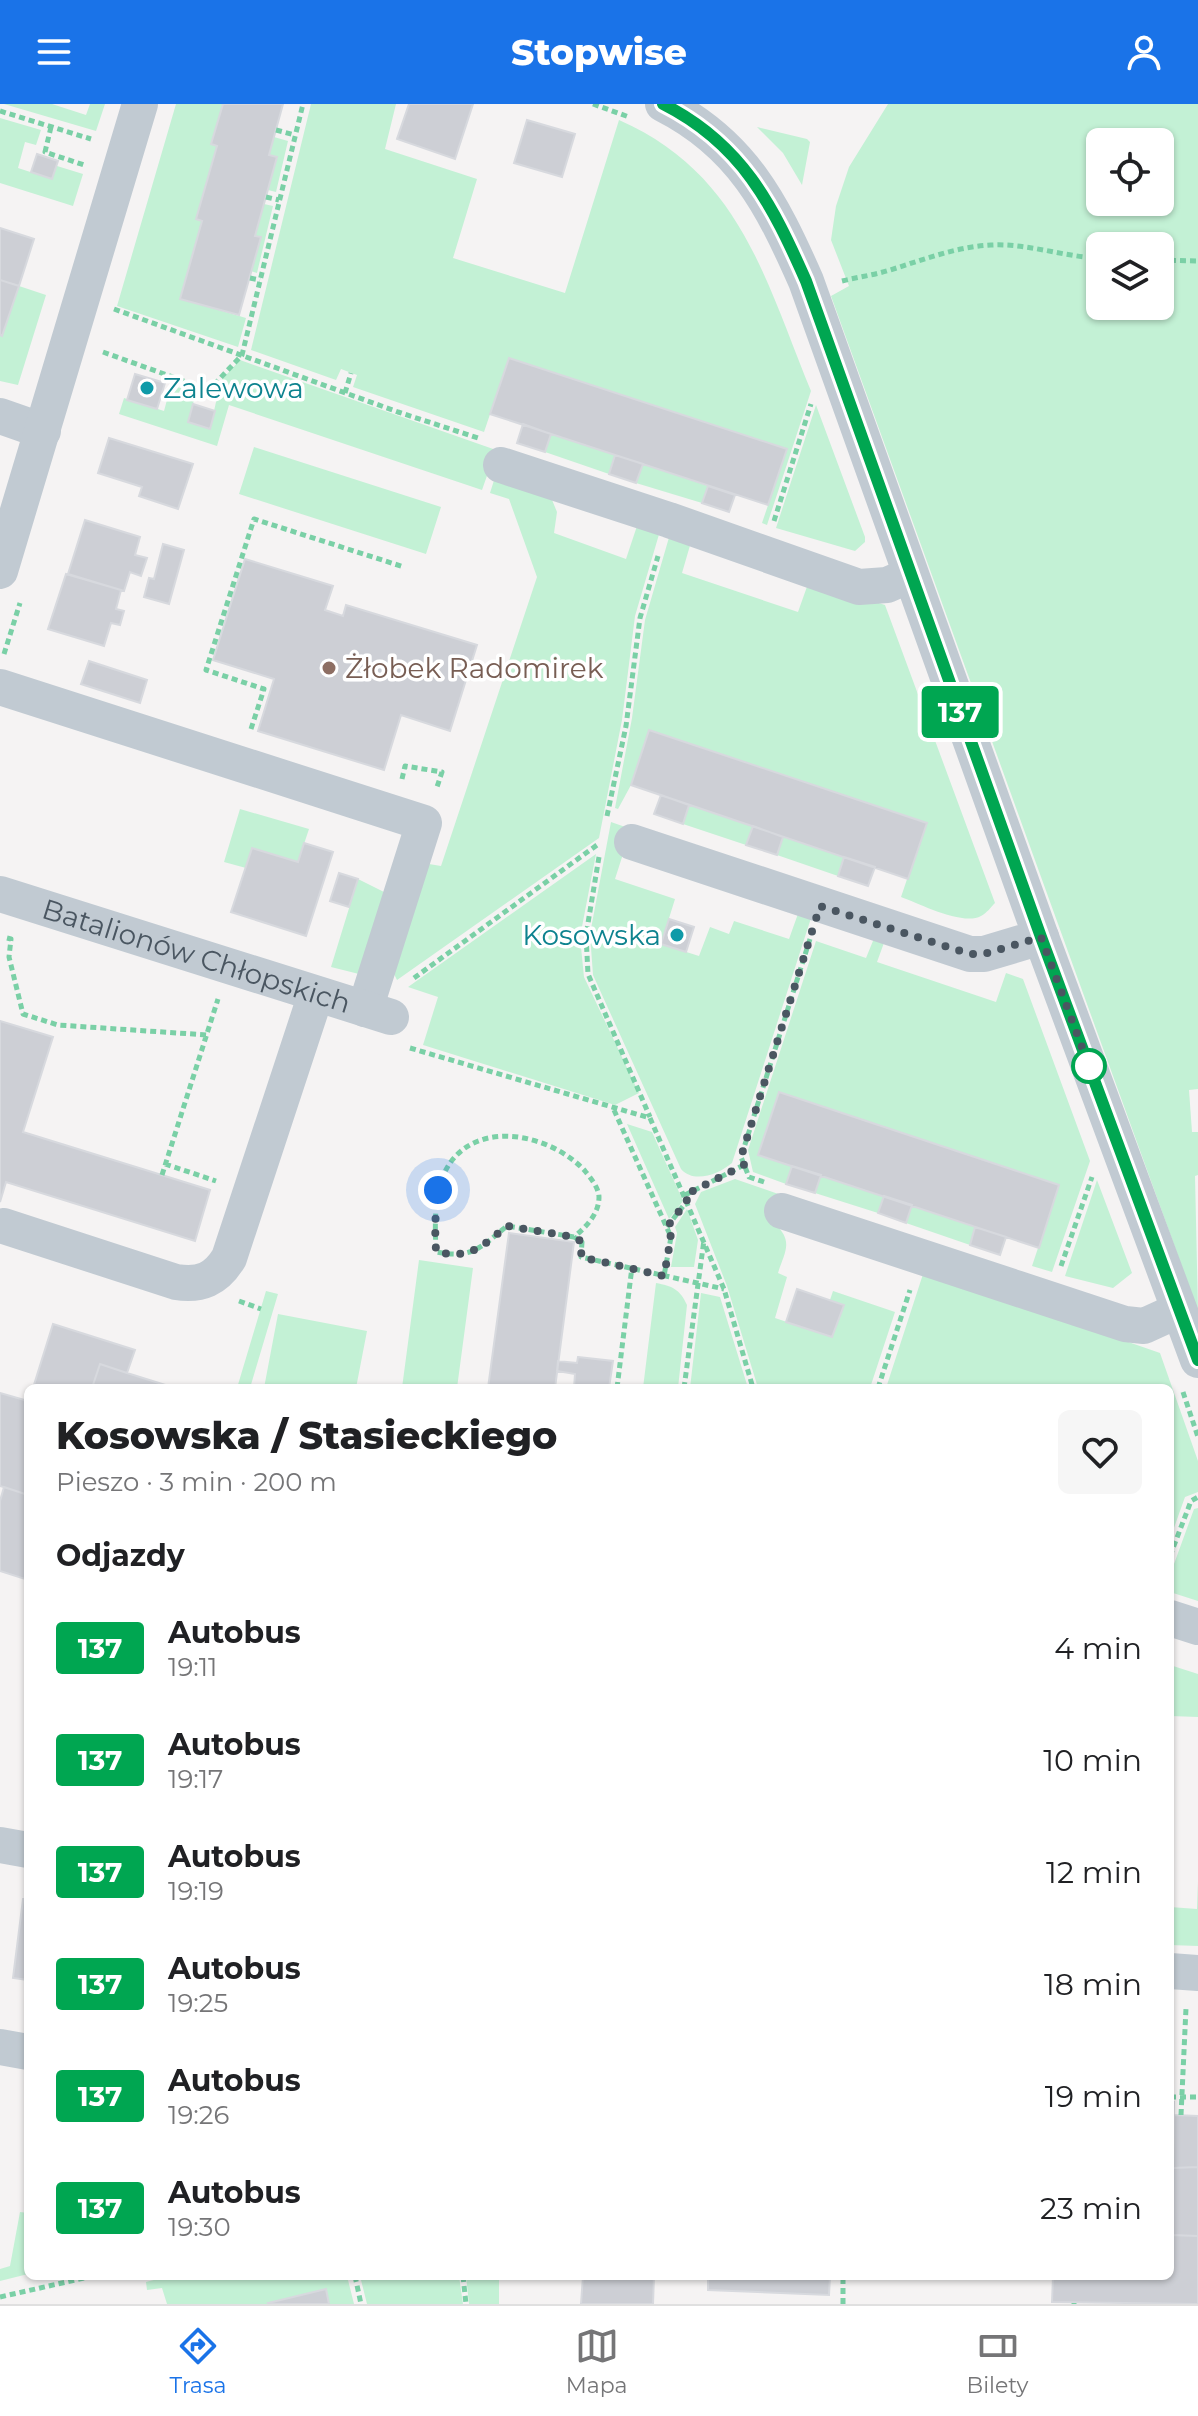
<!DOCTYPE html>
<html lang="pl">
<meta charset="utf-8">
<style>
:root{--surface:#fff;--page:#f6f6f6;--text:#202124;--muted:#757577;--line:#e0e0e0;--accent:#1a73e8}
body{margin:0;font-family:Montserrat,sans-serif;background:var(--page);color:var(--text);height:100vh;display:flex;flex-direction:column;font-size:30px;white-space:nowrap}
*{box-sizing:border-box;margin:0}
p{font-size:26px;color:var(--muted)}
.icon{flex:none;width:44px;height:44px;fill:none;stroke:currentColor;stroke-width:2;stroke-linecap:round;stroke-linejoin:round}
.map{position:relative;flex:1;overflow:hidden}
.sheet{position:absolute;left:24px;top:1280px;width:1150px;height:896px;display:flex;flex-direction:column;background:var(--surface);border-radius:12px;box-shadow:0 2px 6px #0004}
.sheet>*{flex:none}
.badge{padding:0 16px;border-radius:6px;font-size:28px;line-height:52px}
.tools{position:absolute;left:1086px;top:24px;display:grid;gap:16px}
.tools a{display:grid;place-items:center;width:88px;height:88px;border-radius:12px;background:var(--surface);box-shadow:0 2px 6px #0004;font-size:40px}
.you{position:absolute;width:40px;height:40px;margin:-20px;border:6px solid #fff;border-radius:50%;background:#1a73e8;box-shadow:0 0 0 12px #1a73e833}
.map>.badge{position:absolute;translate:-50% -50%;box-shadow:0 0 0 4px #fff}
h2{padding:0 32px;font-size:30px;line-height:72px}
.round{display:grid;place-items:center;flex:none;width:84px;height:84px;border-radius:12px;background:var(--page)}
.head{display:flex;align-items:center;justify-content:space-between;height:136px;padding:0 32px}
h1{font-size:38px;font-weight:800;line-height:60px}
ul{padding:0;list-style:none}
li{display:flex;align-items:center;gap:24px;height:112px;padding:0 32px}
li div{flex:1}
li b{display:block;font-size:30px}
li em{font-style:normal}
li .badge{min-width:88px;font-weight:700;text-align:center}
header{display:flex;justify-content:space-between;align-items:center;height:104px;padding:0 32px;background:var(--accent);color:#fff;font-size:36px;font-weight:800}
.dock{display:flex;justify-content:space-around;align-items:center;height:112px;border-top:2px solid var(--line);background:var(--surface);font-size:22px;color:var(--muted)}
.dock a{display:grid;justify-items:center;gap:4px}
.dock .selected{color:var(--accent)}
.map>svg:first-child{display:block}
</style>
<header><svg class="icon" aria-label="menu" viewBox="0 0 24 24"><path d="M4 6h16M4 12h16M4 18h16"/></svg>Stopwise<svg class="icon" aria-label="person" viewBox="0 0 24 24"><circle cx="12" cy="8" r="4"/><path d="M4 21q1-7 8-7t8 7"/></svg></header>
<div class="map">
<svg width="1198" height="2200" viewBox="0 0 1198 2200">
<rect width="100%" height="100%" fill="#f5f3f3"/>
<path fill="#c3f1d5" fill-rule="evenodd" d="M4,0h48l34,11 4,-11h15l-9,27z
M176,0h47l-12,40 6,2 -21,73 6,2 -21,78 65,19 -8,29 -121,-41z
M311,0h85l-11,45 92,30 -24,79 112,35 54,-173c121,53 146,159 192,271l-44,134 -5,-2 25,-74 -278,-91 -25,74 -131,-45 4,-12 -16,-6 -5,11 -85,-30z
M888,0h310v985l-9,1 3,42h6v43l-3,1 3,135 -367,-1015 18,-10 -18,-46 5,-34 13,-39zM1100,38h60v60h-60zM1100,142h60v60h-60z
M0,14l41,12 -5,15 -11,-3 -7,26 34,11 5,-13 26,8 -10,32 -73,-23z
M757,23l50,12 3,3 -8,43 -19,-32z
M274,33l14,4 -12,51 -8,-2 8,-33 -7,-2z
M264,100l9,2 -16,67 -6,-2 9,-34 -5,-1z
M19,182l27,9 -28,90 -18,-4v-46l2,1z
M240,256l256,90 -14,40 -253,-85 -12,41 -98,-32 5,-16 40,13 7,-26 25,8 -8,29 22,7 6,-27 -1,-15z
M816,301l49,132v5l-10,9 -79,-23z
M551,330l64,21 -6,19 -64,-22z
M254,343l187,60 -15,47 -187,-60z
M643,360l65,22 -6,17 -66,-20z
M496,370l54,21 7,17 -3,21 72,26 12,-36 22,8 -25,85 -13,104 -23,118 -202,142 -3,-6 35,-110 12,2 96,-289 -28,-78 -19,-6z
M670,430l21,8 -9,31 116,39 11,-31 76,24 110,298c-4,4 -8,10 -14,13 -18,10 -61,-12 -80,-19l25,-74 -276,-93 -19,55 -13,24 -3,-1 17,-90 13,-98z
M689,701l64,21 -7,19 -63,-21z
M240,705l69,20 -11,33 -46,-14 -6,20 -22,-6z
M611,718l20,7 -16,50 60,20 -14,45 38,12 11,-29 19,7 5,-13 55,18 10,-28 13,4 -80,248c-13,11 -38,21 -51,6l-88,-194 -3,-41z
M783,733l61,20 -6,19 -61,-21z
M596,750l-16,83 4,40 55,116 -24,12 -192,-60 15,-48 -30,-10z
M358,775l28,14 -27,81 -28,-7z
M875,832l10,4 -8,22 119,40 10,-29 17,6 67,182 -38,111 -20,-6 27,-81 -280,-93 -21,62 34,12 -6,18 -33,-12 -5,-22 68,-209 50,17z
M627,1020l25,8 31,69 -14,18z
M821,1071l63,21 -6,17 -63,-20z
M735,1075l49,17 -10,27c20,18 11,28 4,50l9,4 -12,41 57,19 11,-32 -13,-5 3,-9 62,21 -25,76h-112l-31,-102 -32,-82 6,-12z
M1097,1076l35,93 -19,15 -48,-12z
M912,1101l63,22 -5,18 -64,-22z
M687,1105l11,31 -4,27h-23l6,-34 -2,-6z
M419,1156l54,8 -16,120h-55z
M924,1167l236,82 38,108v31l-13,5 -15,42v-151h-284z
M656,1179c16,3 24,6 31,22l-9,83h-35z
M266,1187l12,3 -28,94h-13z
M701,1189l19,4 28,91h-58z
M278,1210l89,17 -11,57h-92z
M1198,1404v93l-28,-9v-17l24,-66z
M1170,1561l28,9v43l-28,-1z
M1198,1777v65l-28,-1v-38l27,2z
M20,2108l8,1v61l-28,7v-12l10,-3z
M169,2172h178l7,28h-25l-4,-15 -56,15h-102l-5,-16 -15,2 -1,-8z
M360,2172h99l4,28h-96z
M466,2172h33v28h-30z"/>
<path fill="#cdcfd5" stroke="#d7d9de" stroke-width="2" d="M223,0h60l-14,51 8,2 -22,79 6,1 -22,78 -59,-16 22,-78 -6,-2 21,-73 -6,-2z
M409,0h64l-18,55 -58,-20z
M527,16l48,14 -13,43 -48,-14z
M37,50l21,7 -6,18 -21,-7z
M0,124l34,11 -15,47 -19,-6z
M0,176l19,6 -17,50 -2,-1z
M509,254l278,91 -19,56 -278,-91z
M135,270l30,9 -8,26 -30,-9z
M193,300l22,7 -5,18 -22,-7z
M523,320l28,10 -6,18 -28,-9z
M109,334l84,26 -15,45 -39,-13 3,-9 -44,-14z
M615,351l28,9 -7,19 -27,-9z
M708,382l27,9 -6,17 -27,-9z
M85,416l55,17 -5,18 12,3 -6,18 -11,-4 -6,19 -56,-17z
M163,440l21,6 -15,54 -25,-7 5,-19 5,1z
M245,455l88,27 -8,24 18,6 3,-11 131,40 -27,86 -49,-16 -17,55 -126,-39 16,-52 -61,-19z
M66,470l55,16 -5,19 8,2 -4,14 -9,-2 -7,23 -56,-17z
M89,557l58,19 -7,23 -59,-19z
M649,626l278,93 -19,56 -277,-94z
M661,691l28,10 -6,19 -29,-10z
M753,722l30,11 -6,18 -31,-10z
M304,739l29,9 -27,84 -75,-24 21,-64 46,14z
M844,753l31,10 -7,19 -30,-10z
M339,769l19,6 -9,28 -19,-6z
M669,815l25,8 -8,25 -25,-8z
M0,917l53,16 -30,95 187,58 -15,51 -189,-59 -6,20z
M779,988l280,93 -20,63 -281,-93z
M792,1062l29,9 -6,18 -29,-9z
M884,1092l28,9 -6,18 -28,-10z
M975,1123l31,10 -6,18 -30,-10z
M509,1129l65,9 -19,146h-67z
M797,1185l47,16 -12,32 -46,-15z
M53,1220l82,26 -8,23 -27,-9 -8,24h-59z
M578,1253l35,4 -4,27h-35l1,-14 -18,-3 1,-10 19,2z
M100,1260l27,9 48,15h-83z
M0,1289l28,8v94l-28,-9z
M4,1383l24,8v85l-28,-9v-70z
M23,1795h5v81l-15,-2z
M1170,1998h4l-1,66 -3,-1z
M1174,2011l24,1v51l-25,1z
M1198,2063v69l-27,-1 2,-67z
M1170,2131l28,1v68l-146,-2 1,-26h117z
M583,2172h71l-1,28h-72z
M708,2172h122l-1,19 -121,-5z
M326,2185l3,15h-60l-1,-1z"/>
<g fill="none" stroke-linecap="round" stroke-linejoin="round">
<path stroke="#7ad0a6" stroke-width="5" stroke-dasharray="6 4" stroke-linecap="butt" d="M593,0l36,13
M0,7l91,28
M51,23l-6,25 39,13
M276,26l19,5
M266,93l13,3
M1160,156l38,1
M250,174l10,2
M842,177c16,-4 32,-6 48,-11 33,-10 65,-23 101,-25 37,-2 72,12 109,13
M114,205l284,103 80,26
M103,248l106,38 33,-35 61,-251
M345,289l6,-20
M774,417l37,-117
M4,550l16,-51
M251,625l13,-40 -58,-19 48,-151 150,48
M402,675l3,-13 37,6 -6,18
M607,712l19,-90 14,-108 18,-62
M599,753l-13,78 2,39 62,143
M7,834l4,1 -2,18 14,57 35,11 149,10
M414,874l183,-133
M410,944l240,70 74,171 29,99
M614,1006l57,127 -7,39
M165,1060l51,17
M162,1071l56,-176
M764,1078l-15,-5 -8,-20 69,-218
M685,1091l59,-30
M667,1123l20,-26
M574,1133l-67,-11c-27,22 -35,33 -71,26 -1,-29 -3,-64 14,-89 32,-45 103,-27 135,8 5,6 14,17 14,26 0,17 -13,30 -25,40l8,5 -1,15 143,32
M1061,1162l31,-89
M239,1197l22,8
M617,1284l15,-121
M684,1284l20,-148
M878,1284l32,-98
M1183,1288l15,45
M1170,1452l21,-55 7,-4
M1170,1993h28
M1181,2011l5,-107
M355,2172l6,28
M463,2172l3,28
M0,2193l93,-21
M843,2200v-28
M1074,2200v-1"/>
<g stroke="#c1cad2" stroke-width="36">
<path d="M663,0c79,40 109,100 143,177l235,656 157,423"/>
<path d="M0,312l43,15"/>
<path d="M501,361l168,55 190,67 28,-2 23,-10"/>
<path d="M0,467l140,-467"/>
<path d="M0,583l424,136 -59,186"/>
<path d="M632,738l338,112h14l57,-17"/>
<path id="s1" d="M0,790l391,123"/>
<path d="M782,1107l343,113 19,2 35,-16"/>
<path d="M4,1122l172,56c25,4 40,-3 53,-24l87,-264"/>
<path d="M1170,1514l28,9"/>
<path d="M0,1741l28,5"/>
<path d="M1170,1867l28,2"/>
<path d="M0,1943l28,5"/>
</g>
</g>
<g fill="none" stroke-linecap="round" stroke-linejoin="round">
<g stroke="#fff" stroke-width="18">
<path id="line" d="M663,0c79,40 109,100 143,177l235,656 157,423"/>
</g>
<use href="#line" stroke="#00a651" stroke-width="12"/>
<path stroke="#4a5661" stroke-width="8" stroke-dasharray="0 14.4" d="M438,1086l-3,35 1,27c35,7 44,-4 71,-26l67,11 8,5 -1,15 83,19 7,-39 -4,-10 20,-26 -2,-6 59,-30 -3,-8 79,-251 150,48h14l57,-17 48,129"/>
</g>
<g fill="#0f9aa8" stroke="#fff" stroke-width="3">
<circle cx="147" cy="284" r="8"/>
<circle cx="677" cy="831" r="8"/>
</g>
<circle fill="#8d6e63" stroke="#fff" stroke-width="3" cx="329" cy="564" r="8"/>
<circle fill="#fff" stroke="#00a651" stroke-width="4" cx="1089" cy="962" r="16"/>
<g text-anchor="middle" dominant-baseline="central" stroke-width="7" stroke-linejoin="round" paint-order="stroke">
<g font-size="28" fill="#0d838f" stroke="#fff" text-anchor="start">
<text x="163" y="284">Zalewowa</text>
<text x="661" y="831" text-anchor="end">Kosowska</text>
</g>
<g font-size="28" fill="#785e54" stroke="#fff" text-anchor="start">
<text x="345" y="564">Żłobek Radomirek</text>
</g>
<g font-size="28" fill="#4a5661" stroke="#fff">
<text stroke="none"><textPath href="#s1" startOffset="206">Batalionów Chłopskich</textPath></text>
</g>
</g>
</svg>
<div class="tools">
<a><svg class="icon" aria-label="locate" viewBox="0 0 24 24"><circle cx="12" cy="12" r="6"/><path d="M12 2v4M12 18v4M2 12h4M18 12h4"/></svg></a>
<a><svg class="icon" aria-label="layers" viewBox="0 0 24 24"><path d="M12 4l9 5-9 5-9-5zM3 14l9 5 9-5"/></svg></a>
</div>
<div class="you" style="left:438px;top:1086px"></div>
<b class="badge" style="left:960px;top:608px;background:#00a651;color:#fff">137</b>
<section class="sheet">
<div class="head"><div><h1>Kosowska / Stasieckiego</h1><p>Pieszo · 3 min · 200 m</p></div><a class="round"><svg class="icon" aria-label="heart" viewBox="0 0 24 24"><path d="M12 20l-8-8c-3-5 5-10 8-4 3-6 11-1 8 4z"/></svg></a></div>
<h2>Odjazdy</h2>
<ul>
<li><span class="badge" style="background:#00a651;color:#fff">137</span><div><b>Autobus</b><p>19:11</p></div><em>4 min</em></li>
<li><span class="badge" style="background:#00a651;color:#fff">137</span><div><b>Autobus</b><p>19:17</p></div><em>10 min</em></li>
<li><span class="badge" style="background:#00a651;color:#fff">137</span><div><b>Autobus</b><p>19:19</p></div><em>12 min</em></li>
<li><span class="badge" style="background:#00a651;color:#fff">137</span><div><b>Autobus</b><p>19:25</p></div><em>18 min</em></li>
<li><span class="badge" style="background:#00a651;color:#fff">137</span><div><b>Autobus</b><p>19:26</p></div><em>19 min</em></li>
<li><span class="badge" style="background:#00a651;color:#fff">137</span><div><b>Autobus</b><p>19:30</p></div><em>23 min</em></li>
</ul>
</section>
</div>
<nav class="dock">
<a class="selected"><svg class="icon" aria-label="directions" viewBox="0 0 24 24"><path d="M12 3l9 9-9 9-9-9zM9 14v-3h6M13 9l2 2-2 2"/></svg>Trasa</a>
<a><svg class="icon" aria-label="map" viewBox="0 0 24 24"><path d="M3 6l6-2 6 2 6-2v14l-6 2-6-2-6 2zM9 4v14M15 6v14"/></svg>Mapa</a>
<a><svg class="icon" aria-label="tickets" viewBox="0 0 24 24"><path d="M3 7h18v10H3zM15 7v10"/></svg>Bilety</a>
</nav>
